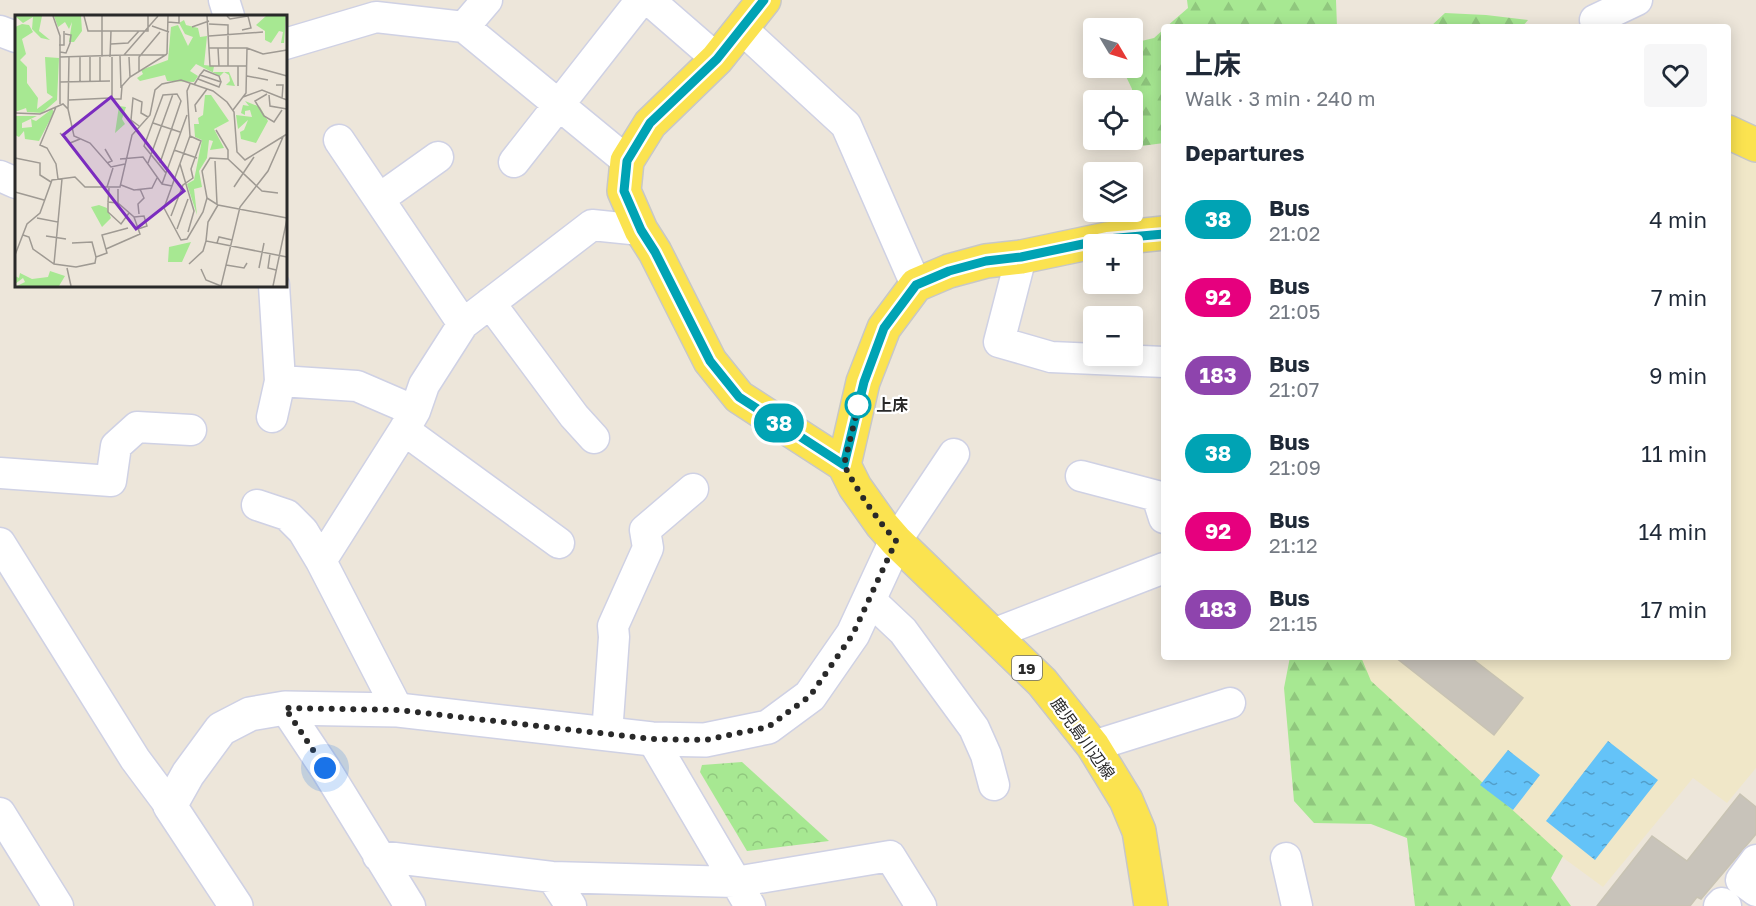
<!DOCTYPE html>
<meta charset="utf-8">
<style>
:root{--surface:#fff;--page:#f6f6f7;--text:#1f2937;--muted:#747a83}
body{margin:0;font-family:"Golos Text","Noto Sans JP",sans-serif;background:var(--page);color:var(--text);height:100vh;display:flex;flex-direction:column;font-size:22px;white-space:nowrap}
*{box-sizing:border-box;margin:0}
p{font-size:20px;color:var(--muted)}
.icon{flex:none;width:33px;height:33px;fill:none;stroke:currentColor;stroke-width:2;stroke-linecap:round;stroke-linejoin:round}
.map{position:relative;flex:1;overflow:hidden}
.details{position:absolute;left:1161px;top:24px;width:570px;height:636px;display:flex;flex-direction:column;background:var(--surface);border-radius:6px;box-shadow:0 3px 15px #0003}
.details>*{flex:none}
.badge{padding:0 12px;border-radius:20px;font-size:21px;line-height:39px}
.needle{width:39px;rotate:128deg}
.fabs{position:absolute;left:1083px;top:18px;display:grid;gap:12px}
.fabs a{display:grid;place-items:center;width:60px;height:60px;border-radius:6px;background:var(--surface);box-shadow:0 3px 15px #0003;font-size:30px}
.you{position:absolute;width:30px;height:30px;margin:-15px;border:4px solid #fff;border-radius:50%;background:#1a73e8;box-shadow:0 0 0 9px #1a73e833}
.map>.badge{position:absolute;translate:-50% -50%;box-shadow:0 0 0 3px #fff}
h2{padding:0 24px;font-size:22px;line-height:54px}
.round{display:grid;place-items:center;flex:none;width:63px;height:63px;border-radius:6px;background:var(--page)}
.summary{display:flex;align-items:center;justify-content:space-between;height:102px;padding:0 24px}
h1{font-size:28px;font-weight:700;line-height:45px}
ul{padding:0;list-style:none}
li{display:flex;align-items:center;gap:18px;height:78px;padding:0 24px}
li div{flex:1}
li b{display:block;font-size:22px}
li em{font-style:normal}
li .badge{min-width:66px;font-weight:700;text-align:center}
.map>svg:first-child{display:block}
</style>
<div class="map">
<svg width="1756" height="906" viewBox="0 0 1756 906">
<defs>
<pattern id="forest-firs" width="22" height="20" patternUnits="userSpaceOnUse" patternTransform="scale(1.5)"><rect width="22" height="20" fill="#a7e892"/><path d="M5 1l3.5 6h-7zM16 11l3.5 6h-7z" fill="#90c77e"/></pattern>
<pattern id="park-crowns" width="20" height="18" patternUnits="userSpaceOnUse" patternTransform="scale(1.5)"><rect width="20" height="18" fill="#a7e892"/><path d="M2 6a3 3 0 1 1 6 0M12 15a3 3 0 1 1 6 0" fill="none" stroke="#90c77e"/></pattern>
<pattern id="water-ripples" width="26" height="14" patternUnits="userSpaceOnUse" patternTransform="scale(1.5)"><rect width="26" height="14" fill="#64c3f8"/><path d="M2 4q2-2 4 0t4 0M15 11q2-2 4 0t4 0" fill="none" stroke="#529ec9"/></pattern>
</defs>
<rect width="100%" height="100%" fill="#ede6da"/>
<path fill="#f0e7c8" d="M1728,150l28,14v604l-29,35 -34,-25 -90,109 -135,-99 -137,-131h397z"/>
<path fill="url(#forest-firs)" d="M1187,0h149l1,27h-171l22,-19z
M1445,13l41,2 42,5 -6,7h-92z
M1164,29v114l-38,5 -6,-8h12v-51l-10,-21h10l1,-25 21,-5z
M1290,657h71l10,24 192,175 -12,22 20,28h-156l-8,-68 -36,-14 -57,-1 -20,-22 -10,-113z"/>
<path fill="url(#park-crowns)" d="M742,762l87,79 -82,10 -47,-79 2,-7z"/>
<path fill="url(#water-ripples)" d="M1608,741l50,39 -63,80 -49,-39z
M1508,750l32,25 -27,35 -33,-25z"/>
<path fill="#c8c3ba" stroke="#c8c3b3" stroke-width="1.5" d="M1395,657h75l53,41 -29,37z
M1740,794l16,13v27l-55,65 -4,-2 -7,9h-93l55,-70 35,25z"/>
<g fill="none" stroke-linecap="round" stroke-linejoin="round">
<g stroke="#cfd1e4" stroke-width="33">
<path id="minor" d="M224,0l5,16
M649,0l68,59
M464,27l23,-27
M1597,27l-2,-7 42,-20
M742,29l104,96 70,160
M0,31l16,6
M285,44l91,-27 88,10 163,134
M339,140l124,184
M514,162l127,-162
M0,176l16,7
M379,199l59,-42
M1021,257l-22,85 52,15 113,5
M274,285l6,96 77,5 58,25
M490,303l84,113 20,22
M272,417l8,-36
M404,430l155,113
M0,473l111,8 5,-35 21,-19 54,3
M1081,476l76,20 7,22
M257,505l30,10 16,16 18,30
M896,541l58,-87
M0,543l135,216 35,47
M869,599l34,32 71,97 12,27 8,30
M993,634l171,-66
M285,708l40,60 85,138
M398,710l-77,-149 83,-131 11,-19 9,-26 39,-61 129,-99 49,5
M607,734l7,-97 -1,-11 35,-78 -3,-18 48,-41
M652,739l98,167
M1093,746l137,-43
M0,813l58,93
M378,856l174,21 183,5 155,-26 31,50
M1286,858l11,48
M1756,860l-15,20 15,11
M552,877l19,29
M1719,906l3,-3 4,3"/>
</g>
<g stroke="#cfd1e4" stroke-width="36">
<path id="tertiary" d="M236,906l-66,-100 18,-32 33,-45 29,-15 35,-6 113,2 254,29 53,1 63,-13 42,-31 43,-62 43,-93"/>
</g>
<g stroke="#c7c7c7" stroke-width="36">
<path id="primary" d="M764,0l-47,59 -67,65 -23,37 -3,30 17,39 14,22 55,109 29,36 105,68 11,22 27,38 14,16 146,141 51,64 33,54 13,31 12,75
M1728,132l28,13
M844,465l19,-83 21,-54 32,-43 33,-14 37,-10 35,-4 86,-18 57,-6"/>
</g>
<use href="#minor" stroke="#fff" stroke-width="30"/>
<use href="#tertiary" stroke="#fff" stroke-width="33"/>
<use href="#primary" stroke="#fbe350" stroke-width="33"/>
</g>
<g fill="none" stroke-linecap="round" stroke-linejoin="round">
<g stroke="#fff" stroke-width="14">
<path id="line" d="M764,0l-47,59 -67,64 -23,38 -3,30 17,39 14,22 55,109 29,36 105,68 20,-83 20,-54 32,-43 33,-14 37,-10 35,-4 86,-18 57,-5"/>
</g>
<use href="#line" stroke="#00a3b4" stroke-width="9"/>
<path stroke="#292929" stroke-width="6" stroke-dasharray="0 10.8" d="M325,768l-40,-60 113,2 254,29 53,1 63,-13 42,-31 43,-62 43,-93c-21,-24 -38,-49 -52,-76l15,-62 -1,2"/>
</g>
<circle fill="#fff" stroke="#00a3b4" stroke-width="3" cx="858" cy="405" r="12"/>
<g text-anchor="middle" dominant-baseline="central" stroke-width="4.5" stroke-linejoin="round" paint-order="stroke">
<rect fill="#fff" stroke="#696969" stroke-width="1.5" x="1012" y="656" width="30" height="24" rx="4.5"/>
<g font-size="15" font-weight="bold" fill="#292929">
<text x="1027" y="668">19</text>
</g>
<g font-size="16" font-weight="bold" fill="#292929" stroke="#fff" text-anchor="start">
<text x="876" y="405">上床</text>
</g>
<g font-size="16" fill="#292929" stroke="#fff">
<text transform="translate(1083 738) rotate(54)">鹿児島川辺線</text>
</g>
</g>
<g transform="translate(15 15)">
<rect width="272" height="272" fill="#ede6da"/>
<path d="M0,1h27l-3,15 11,9 -9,-2 -9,-9 1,-12 -10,6zM39,1h27l1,15 -8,11h-5l3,-20 -3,7 -4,-7 -7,5zM251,1h20l-2,27h-3l2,-11 -4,-1 -8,12 -6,-3v-9l-9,-6zM169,5l2,5 12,3 2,9 7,-1 -3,29 10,1 -1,6h16l6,14 -9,-1 4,-4 -1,-6 -5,-3 -4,4 -24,-12 -6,7 8,5 -4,6 -27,-1 -2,-6 -25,6 -3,-3 6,-4 -2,-4 27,-10 3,-33 7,-2 10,21 5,-9 -8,-3 -6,-11zM7,9l7,1 4,7 -11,7 4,15 -6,6 7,7v16l11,15 -1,11 16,-12 -6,-4 -2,-36 14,1 -2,42 -15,13 -15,-1 -1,-4 -11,4v-85zM190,80h6l18,26 -15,8 10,19 -14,2 3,-9 -4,-1 -2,18 -8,13 3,16 -8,2 3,26 -10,-31 7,-4 8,-40 -7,-3 -1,-13h5l-1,-6 5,-3zM230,86l15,6 8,14 -12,22 -15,-4 -1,-7 4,-2 4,-10 -10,9 -2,-14 16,2 -2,-7 -5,1v4l-4,-2 2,-8 6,1zM104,91l7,1 -4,12 3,5 -10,9zM37,94l2,3 -15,29 -14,-2 -1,-8 -5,6 -4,-2v-19h22l-15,7v5l10,-1 -1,-8 5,2zM84,190l8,3 4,10 -9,9 -11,-20zM176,227l-9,20h-14l1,-15zM35,256l15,5 -6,10h-42l8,-4 -2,-4 -8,6v-8l4,2 1,-5 12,6 16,-2z" fill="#a7e892"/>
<path fill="none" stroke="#9f9a93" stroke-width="1.5" d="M38,1l7,20v68M69,1l4,15h60v-15M192,1l3,50h37M212,1l3,3 18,-3 3,12 -9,2M153,7l11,1v-7M194,9l19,1v41M137,11l17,6M177,12l17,-6M194,21l54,-4M96,29l17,-1 11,-12M44,30h5v-14M194,33h38l16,6 24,-4M203,33l1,18M45,37l6,1 4,-10 1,-8 -6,-1M152,39l1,-38M109,40h42M105,41l1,32M45,42l64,-2 34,-39M65,42v24M75,42v24M85,42v24M87,42v-41M95,42l1,-26M97,42v42h9l1,-13 8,-9 37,-23M114,42l1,20M223,51v20M243,53l29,8M124,56v-14l21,-25M185,60l4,-5 15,6 2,6M232,61l21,4M45,67l50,-1M175,69l-3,7 3,45 -26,72 17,32 6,-1 16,-27 4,-14 -5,-27 8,-13 18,1M179,70l6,-10 21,7 -2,5 -21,-8M261,70h7l-1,14M252,79l-12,7 9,15 10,6 8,-12M254,80l1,11 17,3M228,82l19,-7 25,10M54,85l41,-2M41,92l-16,38 7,3 9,16 2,15M53,94l1,-52M218,95l13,-17 1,-45M181,97l-1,-7 12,-16M0,98l25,1 23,-10 5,5 6,27 16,7 21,24 14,-3M138,108l27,9M124,111l-8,-6 2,-22 9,4 -1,11 7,4M201,115l12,20v9l34,32 16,2M45,118l10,10 10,-4M90,134l7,12 -5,2M159,135l23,8M0,143l25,5v12l11,7M105,144l23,-2 19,27 10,2M200,146l2,43M133,148l25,-69M145,148l21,-62 -4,-7 -14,1 -19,51 22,27M165,149l14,47 -6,21M147,169l25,-69M106,170l13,5 18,-2 5,-10M92,172l6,-19M219,172l20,-30M94,173l-1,14 10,1M0,177l29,8M192,183l11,7 69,13M93,187v10l13,12 8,-11M203,190l-10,17 -2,19 81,16M124,199l-1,-10 6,-6 -4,-9M156,201l12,-31 10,-7 -2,-9 10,-28 -11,-5M119,202l10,-1 3,10 -9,3M22,203l21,4 -4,42M43,207l4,-43M162,214l11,-30M8,220l6,2 4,12 21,15 22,3 19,-4 1,-6 11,-4 -5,-18 26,-7M31,221l20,3M57,228l20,-1 4,15M202,228l2,-6 13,3M91,234l34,-15 -6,-17 -16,-14v-14M255,239l-2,14 8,2M0,240l12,-31 13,-11 12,-33 23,-3 10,10h35l12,-52 18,-20 5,-25 7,-6 19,-4 32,11 14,11 7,10 3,40 8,8 42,-26M174,249l14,-13 3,-10M211,250l18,3 3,-5M52,253l4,18M244,253l5,-25M186,254l5,11 15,6M206,271l19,-79 28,-36 15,-34M258,271l14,-67"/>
<path fill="#7b2cbf" fill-opacity="0.15" stroke="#7b2cbf" stroke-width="3" d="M96,82l73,94 -48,38 -73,-94z"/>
<rect width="272" height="272" fill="none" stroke="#292929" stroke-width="3"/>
</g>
</svg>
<div class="fabs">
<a><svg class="needle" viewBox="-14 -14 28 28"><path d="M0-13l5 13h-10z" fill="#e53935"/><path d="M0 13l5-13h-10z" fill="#747a83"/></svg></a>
<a><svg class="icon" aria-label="locate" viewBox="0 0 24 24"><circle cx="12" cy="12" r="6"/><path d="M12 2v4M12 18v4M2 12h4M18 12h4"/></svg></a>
<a><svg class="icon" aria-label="layers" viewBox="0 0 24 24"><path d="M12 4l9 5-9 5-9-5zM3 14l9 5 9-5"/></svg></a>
<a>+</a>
<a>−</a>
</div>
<div class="you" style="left:325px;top:768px"></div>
<b class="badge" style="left:779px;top:423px;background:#00a3b4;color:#fff">38</b>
<section class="details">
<div class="summary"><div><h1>上床</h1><p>Walk · 3 min · 240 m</p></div><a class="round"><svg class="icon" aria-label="heart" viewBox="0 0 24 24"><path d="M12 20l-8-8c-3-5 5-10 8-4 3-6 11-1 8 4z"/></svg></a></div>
<h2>Departures</h2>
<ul>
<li><span class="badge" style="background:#00a3b4;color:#fff">38</span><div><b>Bus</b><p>21:02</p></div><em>4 min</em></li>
<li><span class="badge" style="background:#e6007e;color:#fff">92</span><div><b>Bus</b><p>21:05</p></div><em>7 min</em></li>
<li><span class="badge" style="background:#8e44ad;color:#fff">183</span><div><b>Bus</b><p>21:07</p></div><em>9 min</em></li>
<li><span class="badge" style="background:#00a3b4;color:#fff">38</span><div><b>Bus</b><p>21:09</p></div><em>11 min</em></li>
<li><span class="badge" style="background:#e6007e;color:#fff">92</span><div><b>Bus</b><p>21:12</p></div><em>14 min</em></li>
<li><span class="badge" style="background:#8e44ad;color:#fff">183</span><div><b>Bus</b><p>21:15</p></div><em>17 min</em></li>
</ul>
</section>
</div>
